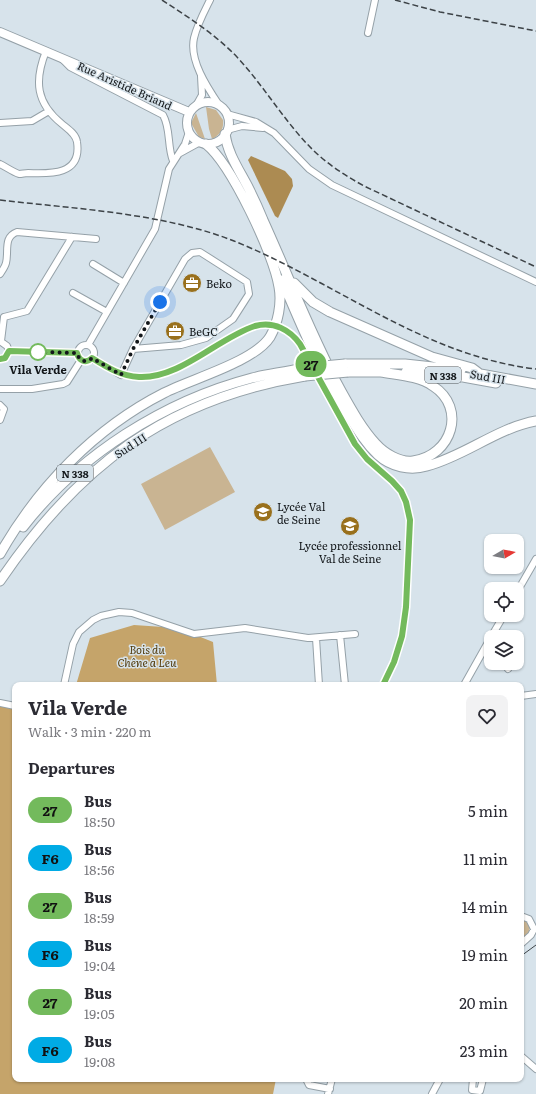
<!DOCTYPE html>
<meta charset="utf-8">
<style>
:root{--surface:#fff;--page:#f2f2f3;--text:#2b2b33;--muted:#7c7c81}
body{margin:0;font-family:Literata,serif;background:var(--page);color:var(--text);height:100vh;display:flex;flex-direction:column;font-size:15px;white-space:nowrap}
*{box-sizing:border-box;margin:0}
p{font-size:13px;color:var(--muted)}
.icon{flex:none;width:22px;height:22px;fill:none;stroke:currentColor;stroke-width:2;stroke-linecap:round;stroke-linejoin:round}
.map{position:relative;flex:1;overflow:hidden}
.sheet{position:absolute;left:12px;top:682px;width:512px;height:400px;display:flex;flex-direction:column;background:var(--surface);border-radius:8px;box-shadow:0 1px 3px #0004}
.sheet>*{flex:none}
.badge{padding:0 8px;border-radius:13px;font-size:14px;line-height:26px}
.needle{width:26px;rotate:80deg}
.fabs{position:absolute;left:484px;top:534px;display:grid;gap:8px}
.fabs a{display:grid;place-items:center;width:40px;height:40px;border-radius:8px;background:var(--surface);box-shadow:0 1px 3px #0004;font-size:20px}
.you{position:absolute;width:20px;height:20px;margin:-10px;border:3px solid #fff;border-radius:50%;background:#1a73e8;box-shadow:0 0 0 6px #1a73e833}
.map>.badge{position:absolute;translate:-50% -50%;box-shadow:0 0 0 2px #fff}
h2{padding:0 16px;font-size:15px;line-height:36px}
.round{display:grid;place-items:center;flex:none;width:42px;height:42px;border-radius:8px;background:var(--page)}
.headline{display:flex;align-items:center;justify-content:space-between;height:68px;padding:0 16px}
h1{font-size:19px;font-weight:700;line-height:30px}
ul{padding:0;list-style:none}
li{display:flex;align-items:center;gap:12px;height:48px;padding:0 16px}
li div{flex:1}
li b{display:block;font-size:15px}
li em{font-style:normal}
li .badge{min-width:44px;font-weight:700;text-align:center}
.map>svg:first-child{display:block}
</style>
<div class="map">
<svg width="536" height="1094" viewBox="0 0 536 1094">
<rect width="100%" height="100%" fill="#d7e3eb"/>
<path fill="#c9b492" d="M206,107l10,3 7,10c1,9 -3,15 -11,19l-3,-10z
M196,113l9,26 -6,-2 -8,-14z
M210,447l25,45 -70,38 -24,-46z
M521,920l6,1c6,9 1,13 -6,19z"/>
<path fill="#c5a46a" d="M134,625l44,3 35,14 4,43h-141l14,-47z
M0,703l15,2v374h261l-3,15h-273z"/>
<path fill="#ac8b52" d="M251,156l34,15 7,8 1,7 -15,32 -3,-2 -27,-56z"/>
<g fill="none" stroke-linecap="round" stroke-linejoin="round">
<g stroke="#95a1a8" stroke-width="8">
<path id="minor" d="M210,0c-6,12 -13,25 -16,38 -5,22 13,49 25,67
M368,33l7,-33
M63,60l7,7 93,48c8,14 4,31 10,46
M197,104l5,-9 -1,-19
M227,114l29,8 18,11 35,36 23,16 204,97
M0,123l32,-2 17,-10
M227,130l15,-4 21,2
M180,153l20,-11
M0,164c6,3 13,8 19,10 3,0 6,-1 9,-1 23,1 54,2 49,-31 -1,-8 -9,-13 -15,-18 -26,-21 -28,-43 -16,-73
M93,264l31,19
M0,274c2,-3 5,-7 6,-11 3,-12 -3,-26 11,-31l79,7
M73,293l34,19
M4,317l23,-6 45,-74
M0,341l7,5 2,5 -4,7 -5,1
M1,341l3,-24
M78 353a8 8 0 1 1 16 0a8 8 0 1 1-16 0Z
M88,345l67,-116 14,-60 16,-25 4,-12
M9,351l68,2
M92,358l29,17 12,-26 52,-90 7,-6 8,-1 47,30 2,12 -16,25 -27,19 -25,7 -48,4
M0,389h32l31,-5 4,-2 14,-22
M0,405l4,4 -4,11
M517,592l19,-33
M340,635l5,50
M491,637l13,-22
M316,638l3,47
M484,650l7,4
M504,663l4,6
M64,685l9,-41 6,-12 14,-12 8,-4 18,-4 13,1 62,21 51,-6 63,10 47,-4
M464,685l27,-48
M521,696l15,-2
M0,703l15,3
M521,916l8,3 5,10 -3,6 -10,9
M521,1056l15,13
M306,1079l3,6 21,4
M473,1079l-1,11 8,1 3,-12
M328,1094l4,-15
M432,1094l8,-15"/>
</g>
<g stroke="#95a1a8" stroke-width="10">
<path id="major" d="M0,32l189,80
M187 123a21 21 0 1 1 42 0a21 21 0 1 1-42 0Z"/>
</g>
<g stroke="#95a1a8" stroke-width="11">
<path id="highway" d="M225,134c3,21 15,37 24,55 5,10 10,21 14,31 26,57 48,116 78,171 10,18 21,38 35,53 8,9 24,19 37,17 39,-5 54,-53 20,-75 -14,-10 -36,-11 -52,-14
M282,280c19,45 38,90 64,131 10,16 19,32 32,44 13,12 32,16 49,11 38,-10 70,-38 109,-45
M294,283l19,19 17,10 102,45 40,11 8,6
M345,364h60l56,6
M348,372h39
M406,372l57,5 33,6
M475,373l61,11
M23,527c56,-72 141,-126 229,-149 16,-4 34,-6 50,-10
M0,554c38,-67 95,-126 164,-161 27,-14 90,-31 106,-56 8,-14 12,-34 9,-50 -5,-33 -48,-123 -73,-143
M0,581c78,-115 166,-182 305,-205"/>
</g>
<use href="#minor" stroke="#fff" stroke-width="6"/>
<use href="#major" stroke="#fff" stroke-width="8"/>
<use href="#highway" stroke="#fff" stroke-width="9"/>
<path stroke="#3d4347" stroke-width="1" d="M521,956l15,-11"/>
<path stroke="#3d4347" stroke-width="1.5" stroke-dasharray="6 3" stroke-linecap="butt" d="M162,0c26,17 53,34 75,57 27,29 47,64 75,92 15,15 34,27 52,37l172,81
M395,0l45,12 96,19
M0,200c76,9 163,13 234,41 102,41 190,115 302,128"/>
<g stroke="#95a1a8" stroke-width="11" stroke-linecap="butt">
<path id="highway-bridge" d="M302,368l43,-4
M305,376l43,-4"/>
</g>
<use href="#highway-bridge" stroke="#fff" stroke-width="9"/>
</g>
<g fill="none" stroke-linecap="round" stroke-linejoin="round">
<g stroke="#fff" stroke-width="9">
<path id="line" d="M0,359l5,-1 4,-7 68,2c2,8 9,11 15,5 16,10 29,18 47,19 41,2 79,-39 116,-51 19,-5 35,4 45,18l55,100 12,15 25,22 9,10 5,11 4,18 -4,87 -4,29 -8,26 -11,23"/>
</g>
<use href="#line" stroke="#73ba5c" stroke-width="6"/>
<path stroke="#13171a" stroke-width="4" stroke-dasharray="0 7.2" d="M38,352l39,1c2,8 9,11 15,5l29,17 12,-26 27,-47"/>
</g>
<defs>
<g id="office-disc" transform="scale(1)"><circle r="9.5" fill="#99701c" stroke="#d7e3eb"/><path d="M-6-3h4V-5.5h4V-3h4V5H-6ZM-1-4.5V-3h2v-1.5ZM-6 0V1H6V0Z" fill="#fff"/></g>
<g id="school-disc" transform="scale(1)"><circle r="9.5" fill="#99701c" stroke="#d7e3eb"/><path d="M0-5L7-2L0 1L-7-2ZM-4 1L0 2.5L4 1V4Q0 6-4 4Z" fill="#fff"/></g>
</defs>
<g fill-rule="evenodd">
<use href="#office-disc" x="192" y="283"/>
<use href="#office-disc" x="175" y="331"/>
<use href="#school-disc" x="263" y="512"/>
<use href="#school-disc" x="350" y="526"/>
</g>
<circle fill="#fff" stroke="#73ba5c" stroke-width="2" cx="38" cy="352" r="8"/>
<g text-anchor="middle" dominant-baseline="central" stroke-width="3" stroke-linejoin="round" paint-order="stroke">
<g fill="#d7e3eb" stroke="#4e5459" stroke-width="1">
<rect x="425" y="367" width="36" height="16" rx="3"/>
<rect x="57" y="465" width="36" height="16" rx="3"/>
</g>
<g font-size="10" font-weight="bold" fill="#13171a">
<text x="443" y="375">N 338</text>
<text x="75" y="473">N 338</text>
</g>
<g font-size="11" fill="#13171a" stroke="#d7e3eb">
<text transform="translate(125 85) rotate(24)">Rue Aristide Briand</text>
<text transform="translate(488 376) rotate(10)">Sud III</text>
<text transform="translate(130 445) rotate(-33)">Sud III</text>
</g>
<g font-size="11" fill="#13171a" stroke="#d7e3eb" text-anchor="start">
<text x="206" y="283">Beko</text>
<text x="189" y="331">BeGC</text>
<text x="277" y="506">Lycée Val<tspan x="277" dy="13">de Seine</tspan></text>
<text x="350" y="545" text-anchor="middle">Lycée professionnel<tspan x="350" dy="13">Val de Seine</tspan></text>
</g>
<g font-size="11" font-weight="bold" fill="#13171a" stroke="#d7e3eb">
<text x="38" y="369">Vila Verde</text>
</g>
<g font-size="11" font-style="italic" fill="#523b0c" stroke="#d7e3eb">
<text x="147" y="649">Bois du<tspan x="147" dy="13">Chêne à Leu</tspan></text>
</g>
</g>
</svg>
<div class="fabs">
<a><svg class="needle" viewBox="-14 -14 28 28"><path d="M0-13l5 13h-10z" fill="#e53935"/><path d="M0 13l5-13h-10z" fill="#7c7c81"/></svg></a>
<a><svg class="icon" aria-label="locate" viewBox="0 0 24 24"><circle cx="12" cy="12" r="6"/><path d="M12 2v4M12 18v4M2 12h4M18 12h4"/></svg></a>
<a><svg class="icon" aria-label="layers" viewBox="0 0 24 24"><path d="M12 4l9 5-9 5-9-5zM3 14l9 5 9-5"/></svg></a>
</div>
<div class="you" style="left:160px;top:302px"></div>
<b class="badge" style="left:311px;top:364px;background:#73ba5c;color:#111">27</b>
<section class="sheet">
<div class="headline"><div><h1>Vila Verde</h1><p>Walk · 3 min · 220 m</p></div><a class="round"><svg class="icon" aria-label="heart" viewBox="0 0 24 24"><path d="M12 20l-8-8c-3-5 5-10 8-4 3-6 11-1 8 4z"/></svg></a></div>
<h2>Departures</h2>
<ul>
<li><span class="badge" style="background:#73ba5c;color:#111">27</span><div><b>Bus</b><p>18:50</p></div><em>5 min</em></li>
<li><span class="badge" style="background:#00abe5;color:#111">F6</span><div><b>Bus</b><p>18:56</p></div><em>11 min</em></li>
<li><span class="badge" style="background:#73ba5c;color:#111">27</span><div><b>Bus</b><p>18:59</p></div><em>14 min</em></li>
<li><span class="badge" style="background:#00abe5;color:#111">F6</span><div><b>Bus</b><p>19:04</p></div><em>19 min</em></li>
<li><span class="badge" style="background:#73ba5c;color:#111">27</span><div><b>Bus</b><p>19:05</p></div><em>20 min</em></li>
<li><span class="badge" style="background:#00abe5;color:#111">F6</span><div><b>Bus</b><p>19:08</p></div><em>23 min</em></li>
</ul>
</section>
</div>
